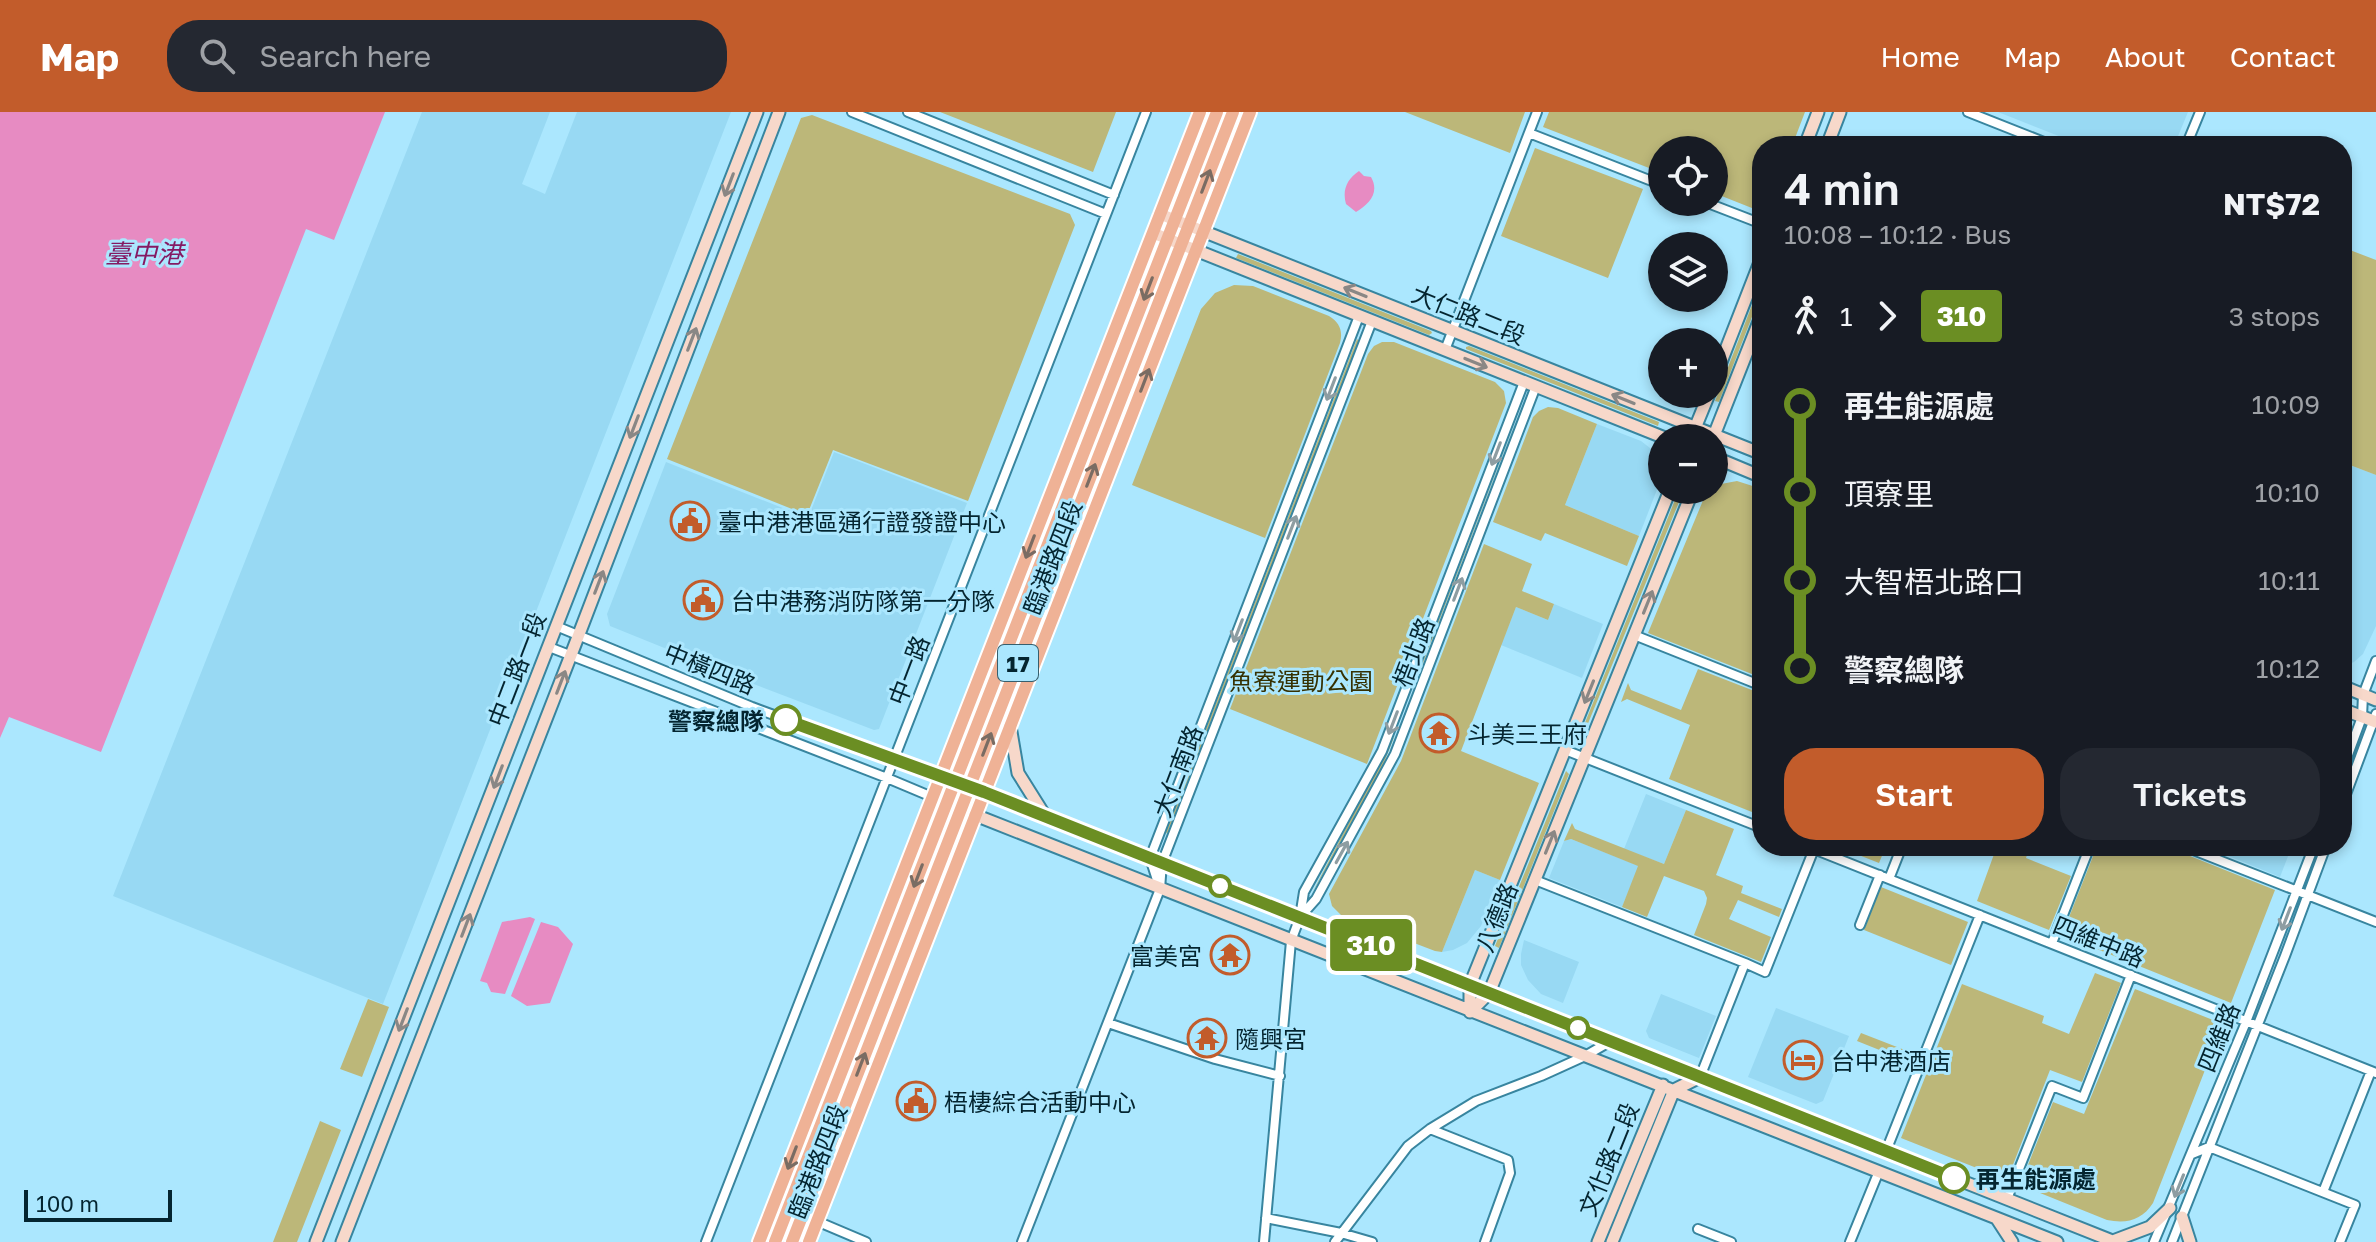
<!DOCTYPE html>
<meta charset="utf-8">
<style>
:root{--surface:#171b24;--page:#242831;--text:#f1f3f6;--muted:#9ea1a6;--accent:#c25c2b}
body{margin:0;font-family:"Golos Text","Noto Sans TC",sans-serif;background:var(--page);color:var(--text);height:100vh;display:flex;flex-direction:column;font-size:30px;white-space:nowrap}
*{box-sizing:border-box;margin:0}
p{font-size:26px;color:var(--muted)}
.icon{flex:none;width:44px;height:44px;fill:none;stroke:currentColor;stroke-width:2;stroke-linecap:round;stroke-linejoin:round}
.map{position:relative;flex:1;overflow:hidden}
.sheet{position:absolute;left:1752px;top:24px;width:600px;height:720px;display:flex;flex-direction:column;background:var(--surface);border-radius:32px;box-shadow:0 4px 12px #0003}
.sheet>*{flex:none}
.badge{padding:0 16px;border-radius:6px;font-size:28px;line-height:52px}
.buttons{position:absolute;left:1648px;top:24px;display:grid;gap:16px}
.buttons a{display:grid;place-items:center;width:80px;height:80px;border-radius:50%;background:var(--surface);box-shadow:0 4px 12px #0003;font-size:40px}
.scale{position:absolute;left:24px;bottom:20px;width:148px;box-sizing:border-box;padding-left:8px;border:4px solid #042530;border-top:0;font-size:22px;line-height:28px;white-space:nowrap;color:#042530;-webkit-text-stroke:6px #abe7fe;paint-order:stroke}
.map>.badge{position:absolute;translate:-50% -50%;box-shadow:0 0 0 4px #fff}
.legs{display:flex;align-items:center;gap:12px;height:88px;padding:0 32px;font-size:26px}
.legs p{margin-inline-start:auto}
.head{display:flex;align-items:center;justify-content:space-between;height:136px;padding:0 32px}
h1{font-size:44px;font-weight:600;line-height:60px}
.button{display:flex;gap:16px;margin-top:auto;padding:16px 32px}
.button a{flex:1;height:92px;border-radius:32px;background:var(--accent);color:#fff;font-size:32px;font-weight:600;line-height:92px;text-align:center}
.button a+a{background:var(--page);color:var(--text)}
ul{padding:0 32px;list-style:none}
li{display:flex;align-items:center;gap:28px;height:88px;font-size:30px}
li i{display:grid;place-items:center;width:12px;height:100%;margin:0 10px;background:currentColor}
li i::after{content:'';width:20px;height:20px;margin:-10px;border:6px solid;border-radius:50%;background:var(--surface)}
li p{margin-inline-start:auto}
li:first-child i{background:linear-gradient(#0000 50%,currentColor 0)}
li:last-child i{background:linear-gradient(currentColor 50%,#0000 0)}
header{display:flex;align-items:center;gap:48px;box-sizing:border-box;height:112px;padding:0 40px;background:var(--accent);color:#fff}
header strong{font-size:38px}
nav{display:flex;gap:44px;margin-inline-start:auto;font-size:28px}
.search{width:560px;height:72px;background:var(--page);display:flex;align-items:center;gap:20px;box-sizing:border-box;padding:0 28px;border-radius:32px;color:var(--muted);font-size:30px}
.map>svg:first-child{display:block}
</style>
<header>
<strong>Map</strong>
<div class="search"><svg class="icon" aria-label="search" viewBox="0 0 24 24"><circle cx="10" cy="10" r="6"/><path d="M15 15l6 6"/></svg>Search here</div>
<nav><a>Home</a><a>Map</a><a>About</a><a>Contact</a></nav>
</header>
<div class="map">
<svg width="2376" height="1130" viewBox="0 0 2376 1130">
<rect width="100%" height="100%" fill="#abe7fe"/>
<path fill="#98d9f3" d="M422,0h128l-28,72 23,10 32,-82h154l-348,892 -270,-108z
M1998,0h190l-14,34h-90z
M1597,312l44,17 9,7 9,14 1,20 -21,54 -74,-31z
M834,340l133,51 -88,226 -5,1 -128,-49 -136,-55 -3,-12 59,-152 142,56z
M2342,350l34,13v151l-13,28 -9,8 -12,5z
M1554,492l49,20 -21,54 -81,-33 15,-38 32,13z
M1646,682l40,16 -22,54 -40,-15z
M1571,727l68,27 -17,41 -73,-29 15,-37z
M2210,734h82l-12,31 -71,-29z
M1475,758l25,10 -19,46 -14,17 -14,7 -11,2z
M1524,828l55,22 -16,41 -22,-9 -13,-14 -7,-15v-11z
M1661,882l55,22 -17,42 -50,-20 -3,-7z
M1776,896l73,28 -26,65 -7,3 -68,-27z"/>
<path fill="#bcb779" d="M940,0h176l-23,60z
M1405,0h120l-15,41z
M1549,0h256l-13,34h-30v66l-48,-19v-43h-52v23l-119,-46z
M812,3l258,99 5,11 -107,276 -135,-51 -26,65 -140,-56 134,-341z
M1535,36l108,41 -35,89 -107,-42z
M2342,135l34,13v215l-34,-13z
M1238,142l193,77 1,2 -3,2 -193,-77z
M1762,167v12l-43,111 -4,-1z
M1234,173l19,1 76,30c11,7 14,15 11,27l-75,195 -133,-53 69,-176 14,-16z
M1357,227l2,2 -192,493 -1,-2z
M1382,230h12l101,40 9,9 2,12 -139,361 -137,-55 138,-355 6,-8z
M1469,234l190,76 -1,4 -192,-77v-2z
M1522,293l-102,266 5,-16z
M1548,295l10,1 39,16 -32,81 74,31 -12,30 -82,-33 -4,8 -48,-19 40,-105 6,-6z
M1737,369l25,8v189l-114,-45 56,-135 17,-14z
M1679,378h5l-102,248 -2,-3z
M1484,432l48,20 -10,27 32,13 -6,16 -32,-13 -55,144 78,32 -39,97 -25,-10 -33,82 -7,-1 -94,-36 -9,-9 -3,-12 72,-133z
M1698,557l64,25v122l-93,-37 21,-54 -63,-26 -6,3 7,-19 3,7 50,20z
M1395,623l-18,45 -65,113z
M1566,659l3,3 -70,174 -4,-2z
M1686,698l48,19 -18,46 27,11 -2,7 41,16 -3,8 -41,-17 -9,19 42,18 -10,25 -67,-27 12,-31 1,-6 -3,-7 -40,-15 -17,41 -25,-10 16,-41 -67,-27 -7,2 8,-18 3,6 89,35z
M1836,734h50l-7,17z
M1997,734h33l-4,12 45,18 -22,54 -72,-29z
M2097,734h68l110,44 -44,113 -169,-68z
M1881,775l87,35 -17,43 -87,-35z
M2095,861l26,10 -39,99 -32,-12 -43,110 -106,-42 61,-154 82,32 -2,7 27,11z
M2135,877l88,35 -70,179c-11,17 -26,21 -46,17l-87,-35 33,-83 31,12z
M368,887l21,8 -27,70 -22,-8z
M1861,921l54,21 -3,9 -55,-22z
M320,1009l21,9 -44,112h-24z"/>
<path fill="#e78bc2" d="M0,0h385l-51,128 -28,-11 -205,523 -92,-35 -9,21z
M1359,59l5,5 7,1c9,16 -2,27 -15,35l-10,-8c-4,-14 1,-25 13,-33z
M530,805l5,2 -30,75 -14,-2 -4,-9 -7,-2 22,-59z
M541,810l17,5 15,17 -23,59 -23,3 -16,-10z"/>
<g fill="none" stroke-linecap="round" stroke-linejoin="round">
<g stroke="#38859f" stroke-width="12">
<path id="street" d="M852,0l254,102
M908,0l206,83
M1968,0l86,34
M1529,21l133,52
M2186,34l14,-34
M1705,90l57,22
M1445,238l92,-238
M556,514l196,81 232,85
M1634,523l128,51
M549,535l338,131 88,37
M1565,638l197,78
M2342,659l20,-54 1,-22 13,-34
M2342,693l34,-91
M1806,734l570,227
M2183,734l193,76
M1889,767l13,-33
M1535,768l210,83
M1158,771l-8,-25 209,-542
M1300,805l16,-18 79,-145 141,-368
M1860,813l20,-50
M2052,831l38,-97
M1108,911l107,36 65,17
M1700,965l45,-114 20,9 49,-123
M1430,1017l78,31 2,13 -25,69
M1886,1039l94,-236
M2192,1042l17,-7 146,58 -15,37
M2323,1080l48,-121
M2007,1087l45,-113 31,12 48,-123
M774,1091l92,39
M1266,1106l75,15 31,9
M1698,1117l33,13
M706,1130l440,-1130
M1022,1130l138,-353 2,-26 210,-542
M1264,1130l27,-301 9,-24 4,-25 78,-141 142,-369
M1335,1130l73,-96 22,-17 46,-28 65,-25 44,-20 26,-15
M1850,1130l29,-71
M2154,1130l92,-220 68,-176
M2172,1130l113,-286 41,-110"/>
</g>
<g stroke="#38859f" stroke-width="15">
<path id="secondary" d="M1805,34l13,-34
M1827,34l13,-34
M1160,102l602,240
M1153,121l512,205
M1714,268l48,-123
M1691,326l18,-44
M1713,326l49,-124
M1714,345l48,20
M2342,574l34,14
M2342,597l34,13
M1010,614l8,47 27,43
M984,680l1131,450
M975,703l1082,427
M1470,900l19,-19 204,-503
M1470,900v-27l200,-495
M2182,1105l8,25
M1997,1107l15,23
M2113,1129l37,-14 20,-19
M316,1130l441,-1130
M342,1130l229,-587 208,-543
M1598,1130l65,-157
M1612,1130l62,-152 26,-13"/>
</g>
<g stroke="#fff" stroke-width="16">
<path id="primary" d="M759,1130l441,-1130
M775,1130l442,-1130
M792,1130l441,-1130
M809,1130l441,-1130"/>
</g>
<use href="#street" stroke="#fff" stroke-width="8"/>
<use href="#secondary" stroke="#f7d8ca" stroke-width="11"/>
<use href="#primary" stroke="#efb296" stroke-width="12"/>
</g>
<defs><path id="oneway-shaft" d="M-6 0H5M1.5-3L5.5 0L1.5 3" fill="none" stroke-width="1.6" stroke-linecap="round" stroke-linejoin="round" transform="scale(2)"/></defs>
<g stroke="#7a6c63">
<use href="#oneway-shaft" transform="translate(1206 69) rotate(-69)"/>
<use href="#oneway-shaft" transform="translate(1148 177) rotate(111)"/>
<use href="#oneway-shaft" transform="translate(1145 268) rotate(-69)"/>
<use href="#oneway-shaft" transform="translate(1091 363) rotate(-69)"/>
<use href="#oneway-shaft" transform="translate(1030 435) rotate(111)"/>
<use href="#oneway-shaft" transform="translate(987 632) rotate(-69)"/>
<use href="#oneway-shaft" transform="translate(918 764) rotate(111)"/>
<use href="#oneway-shaft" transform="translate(861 952) rotate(-69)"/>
<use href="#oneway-shaft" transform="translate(792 1046) rotate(111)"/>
</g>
<g stroke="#8a8785">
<use href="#oneway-shaft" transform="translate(729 73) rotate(111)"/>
<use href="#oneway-shaft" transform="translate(1355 180) rotate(-158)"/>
<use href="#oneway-shaft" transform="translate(692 227) rotate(-69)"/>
<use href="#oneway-shaft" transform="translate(1476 251) rotate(22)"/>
<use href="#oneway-shaft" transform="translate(1623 287) rotate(-158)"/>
<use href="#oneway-shaft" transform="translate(634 315) rotate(111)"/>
<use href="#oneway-shaft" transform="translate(599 470) rotate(-69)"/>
<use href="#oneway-shaft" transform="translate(1648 490) rotate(-68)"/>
<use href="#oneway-shaft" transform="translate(561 570) rotate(-69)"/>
<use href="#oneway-shaft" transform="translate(1589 580) rotate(112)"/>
<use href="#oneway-shaft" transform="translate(498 665) rotate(111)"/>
<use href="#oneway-shaft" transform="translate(1550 730) rotate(-68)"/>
<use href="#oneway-shaft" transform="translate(466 813) rotate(-69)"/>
<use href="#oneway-shaft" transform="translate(403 908) rotate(111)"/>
</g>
<g stroke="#8e9da2">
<use href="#oneway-shaft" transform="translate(1331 277) rotate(111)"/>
<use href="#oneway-shaft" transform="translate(1496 342) rotate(111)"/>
<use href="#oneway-shaft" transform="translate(1292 415) rotate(-69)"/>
<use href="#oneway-shaft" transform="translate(1458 477) rotate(-69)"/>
<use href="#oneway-shaft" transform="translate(1238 519) rotate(111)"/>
<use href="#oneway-shaft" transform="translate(1393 611) rotate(111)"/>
<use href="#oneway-shaft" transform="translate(1342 740) rotate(-61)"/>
<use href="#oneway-shaft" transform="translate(2286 807) rotate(111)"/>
<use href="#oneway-shaft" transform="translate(2179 1074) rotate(112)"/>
</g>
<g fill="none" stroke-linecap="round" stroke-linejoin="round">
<g stroke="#fff" stroke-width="18">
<path id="line-1" d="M786,608l198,72 970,386"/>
</g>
<use href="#line-1" stroke="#6b8e23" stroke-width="12"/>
</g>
<defs>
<g id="civic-ring" transform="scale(2)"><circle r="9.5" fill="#abe7fe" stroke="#c25c2b" stroke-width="1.5"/><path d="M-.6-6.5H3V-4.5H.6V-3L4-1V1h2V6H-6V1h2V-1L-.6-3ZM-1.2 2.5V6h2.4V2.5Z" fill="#c25c2b"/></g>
<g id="temple-ring" transform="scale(2)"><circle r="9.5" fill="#abe7fe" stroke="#c25c2b" stroke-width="1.5"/><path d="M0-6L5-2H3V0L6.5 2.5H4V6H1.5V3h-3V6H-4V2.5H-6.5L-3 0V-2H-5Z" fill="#c25c2b"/></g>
<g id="hotel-ring" transform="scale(2)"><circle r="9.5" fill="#abe7fe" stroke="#c25c2b" stroke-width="1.5"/><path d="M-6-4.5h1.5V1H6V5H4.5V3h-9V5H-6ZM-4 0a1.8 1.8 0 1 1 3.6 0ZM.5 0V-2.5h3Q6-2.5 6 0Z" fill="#c25c2b"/></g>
</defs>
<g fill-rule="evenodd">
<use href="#civic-ring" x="690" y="409"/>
<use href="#civic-ring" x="703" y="488"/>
<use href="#temple-ring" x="1439" y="621"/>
<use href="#temple-ring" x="1230" y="843"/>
<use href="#temple-ring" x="1207" y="926"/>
<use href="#hotel-ring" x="1803" y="948"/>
<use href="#civic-ring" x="916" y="989"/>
</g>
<g fill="#fff" stroke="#6b8e23" stroke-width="4">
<circle cx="786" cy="608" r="14"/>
<circle cx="1220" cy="774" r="10"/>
<circle cx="1578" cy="916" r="10"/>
<circle cx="1954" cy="1066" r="14"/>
</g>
<g text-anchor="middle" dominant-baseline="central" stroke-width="6" stroke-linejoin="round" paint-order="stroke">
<rect fill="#abe7fe" stroke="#365f6e" stroke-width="2" x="998" y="533" width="40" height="36" rx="6"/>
<g font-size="22" font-weight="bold" fill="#042530">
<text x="1018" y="551">17</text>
</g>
<g font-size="24" fill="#042530" stroke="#abe7fe">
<text transform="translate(1469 202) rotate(22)">大仁路二段</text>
<text transform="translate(1052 445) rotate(-69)">臨港路四段</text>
<text transform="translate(1413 540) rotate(-69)">梧北路</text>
<text transform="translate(710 556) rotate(22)">中橫四路</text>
<text transform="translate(516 557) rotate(-69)">中二路一段</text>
<text transform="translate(908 558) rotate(-69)">中一路</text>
<text transform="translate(1177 659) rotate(-69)">大仁南路</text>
<text transform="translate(1496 805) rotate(-68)">八德路</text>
<text transform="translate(2099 829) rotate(22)">四維中路</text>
<text transform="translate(2218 925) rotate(-68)">四維路</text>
<text transform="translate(1608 1047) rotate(-68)">文化路二段</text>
<text transform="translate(817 1049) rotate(-69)">臨港路四段</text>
</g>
<g font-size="24" fill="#042530" stroke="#abe7fe" text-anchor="start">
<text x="718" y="409">臺中港港區通行證發證中心</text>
<text x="731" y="488">台中港務消防隊第一分隊</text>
<text x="1467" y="621">斗美三王府</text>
<text x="1202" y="843" text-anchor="end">富美宮</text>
<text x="1235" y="926">隨興宮</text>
<text x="1831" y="948">台中港酒店</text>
<text x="944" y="989">梧棲綜合活動中心</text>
</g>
<g font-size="24" fill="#363102" stroke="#abe7fe">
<text x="1301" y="568">魚寮運動公園</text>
</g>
<g font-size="24" font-weight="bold" fill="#042530" stroke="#abe7fe" text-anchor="end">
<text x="764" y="608">警察總隊</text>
<text x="1976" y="1066" text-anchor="start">再生能源處</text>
</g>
<g font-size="26" font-style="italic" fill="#851a63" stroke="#abe7fe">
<text x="144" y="141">臺中港</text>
</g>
</g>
</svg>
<div class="buttons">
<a><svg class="icon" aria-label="locate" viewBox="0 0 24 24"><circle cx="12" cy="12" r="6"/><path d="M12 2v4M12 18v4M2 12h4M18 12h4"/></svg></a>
<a><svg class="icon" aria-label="layers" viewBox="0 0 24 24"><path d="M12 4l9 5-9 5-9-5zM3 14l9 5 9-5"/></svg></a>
<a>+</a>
<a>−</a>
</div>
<div class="scale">100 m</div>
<b class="badge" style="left:1371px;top:833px;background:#6b8e23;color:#fff">310</b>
<section class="sheet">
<div class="head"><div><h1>4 min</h1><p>10:08 – 10:12 · Bus</p></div><b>NT$72</b></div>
<div class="legs"><svg class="icon" aria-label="walk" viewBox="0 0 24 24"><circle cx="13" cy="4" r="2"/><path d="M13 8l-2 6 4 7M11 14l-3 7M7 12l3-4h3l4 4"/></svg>1<svg class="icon" aria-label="forward" viewBox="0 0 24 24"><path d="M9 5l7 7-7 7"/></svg><b class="badge" style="background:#6b8e23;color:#fff">310</b><p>3 stops</p></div>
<ul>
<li><i style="color:#6b8e23"></i><b>再生能源處</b><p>10:09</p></li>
<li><i style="color:#6b8e23"></i><span>頂寮里</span><p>10:10</p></li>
<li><i style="color:#6b8e23"></i><span>大智梧北路口</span><p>10:11</p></li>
<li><i style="color:#6b8e23"></i><b>警察總隊</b><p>10:12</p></li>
</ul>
<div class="button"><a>Start</a><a>Tickets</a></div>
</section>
</div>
